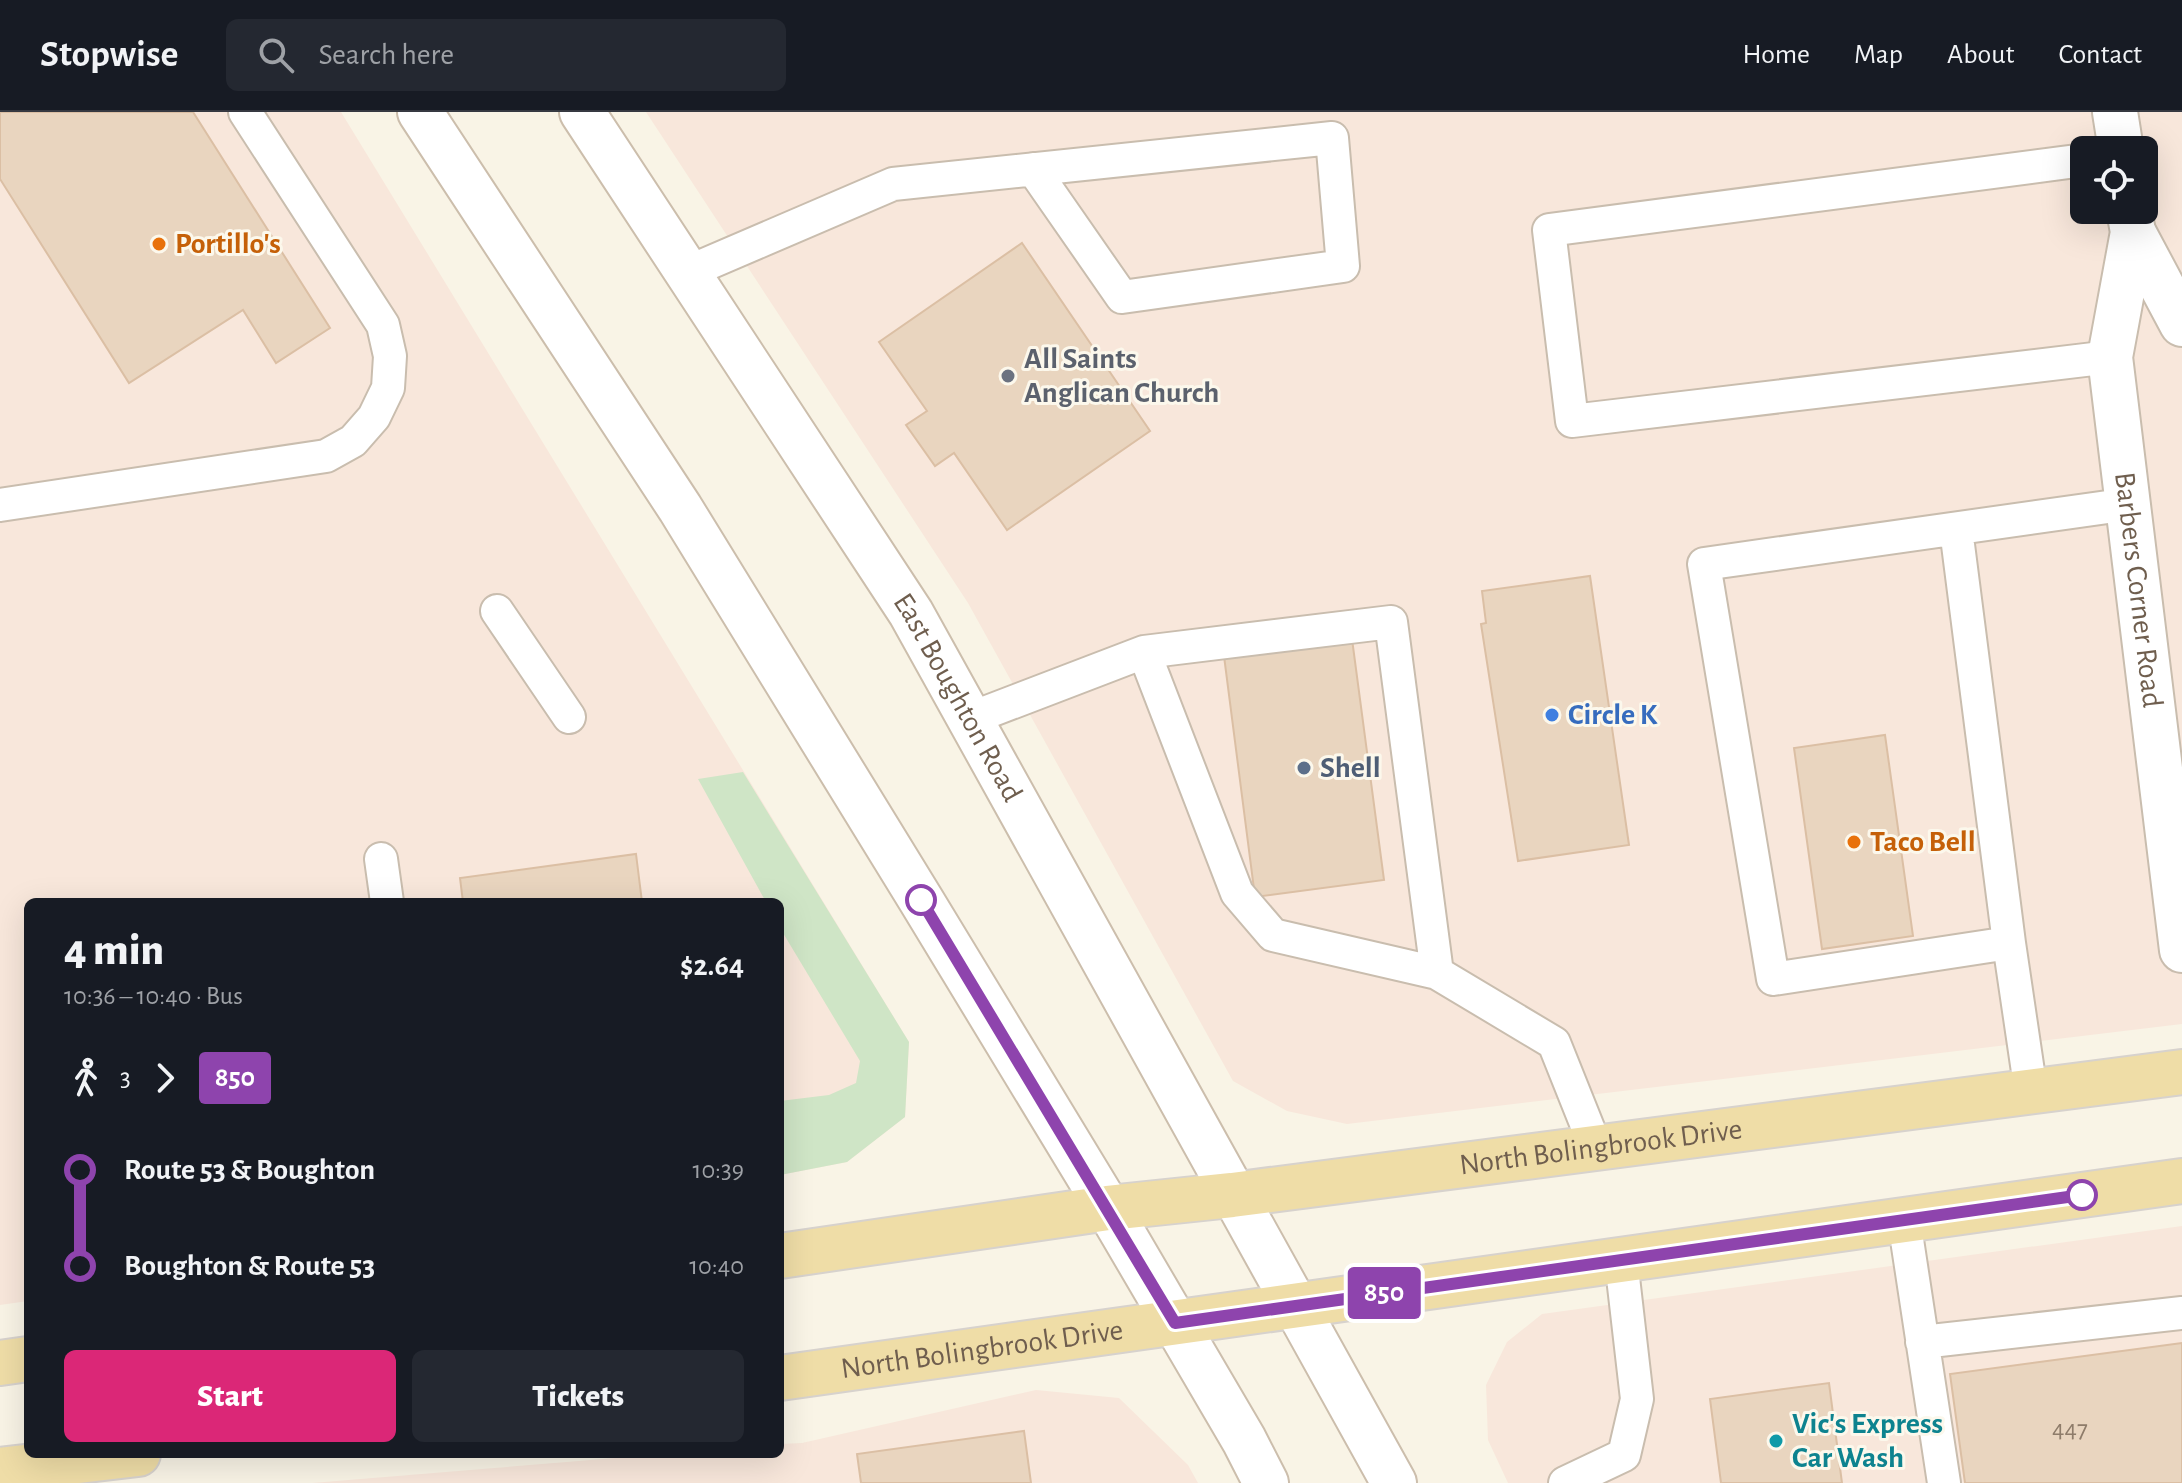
<!DOCTYPE html>
<meta charset="utf-8">
<style>
:root{--surface:#171b24;--page:#242831;--text:#f1f3f6;--muted:#9ea1a6;--line:#363941;--accent:#db2777}
body{margin:0;font-family:"Alegreya Sans",sans-serif;background:var(--page);color:var(--text);height:100vh;display:flex;flex-direction:column;font-size:30px;white-space:nowrap}
*{box-sizing:border-box;margin:0}
p{font-size:26px;color:var(--muted)}
.icon{flex:none;width:44px;height:44px;fill:none;stroke:currentColor;stroke-width:2;stroke-linecap:round;stroke-linejoin:round}
.map{position:relative;flex:1;overflow:hidden}
.details{position:absolute;left:24px;top:786px;width:760px;height:560px;display:flex;flex-direction:column;background:var(--surface);border-radius:12px;box-shadow:0 8px 32px #0002}
.details>*{flex:none}
.badge{padding:0 16px;border-radius:6px;font-size:28px;line-height:52px}
.tools{position:absolute;left:2070px;top:24px;display:grid;gap:16px}
.tools a{display:grid;place-items:center;width:88px;height:88px;border-radius:12px;background:var(--surface);box-shadow:0 8px 32px #0002;font-size:40px}
.map>.badge{position:absolute;translate:-50% -50%;box-shadow:0 0 0 4px #fff}
.legs{display:flex;align-items:center;gap:12px;height:88px;padding:0 40px;font-size:26px}
.legs p{margin-inline-start:auto}
.summary{display:flex;align-items:center;justify-content:space-between;height:136px;padding:0 40px}
h1{font-size:44px;font-weight:800;line-height:60px}
.action{display:flex;gap:16px;margin-top:auto;padding:16px 40px}
.action a{flex:1;height:92px;border-radius:12px;background:var(--accent);color:#fff;font-size:32px;font-weight:800;line-height:92px;text-align:center}
.action a+a{background:var(--page);color:var(--text)}
ul{padding:0 40px;list-style:none}
li{display:flex;align-items:center;gap:28px;height:96px;font-size:30px}
li i{display:grid;place-items:center;width:12px;height:100%;margin:0 10px;background:currentColor}
li i::after{content:'';width:20px;height:20px;margin:-10px;border:6px solid;border-radius:50%;background:var(--surface)}
li p{margin-inline-start:auto}
li:first-child i{background:linear-gradient(#0000 50%,currentColor 0)}
li:last-child i{background:linear-gradient(currentColor 50%,#0000 0)}
header{display:flex;align-items:center;gap:48px;box-sizing:border-box;height:112px;padding:0 40px;background:var(--surface);border-bottom:2px solid var(--line)}
header strong{font-size:38px}
nav{display:flex;gap:44px;margin-inline-start:auto;font-size:28px}
.search{width:560px;height:72px;background:var(--page);display:flex;align-items:center;gap:20px;box-sizing:border-box;padding:0 28px;border-radius:12px;color:var(--muted);font-size:30px}
.map>svg:first-child{display:block}
</style>
<header>
<strong>Stopwise</strong>
<div class="search"><svg class="icon" aria-label="search" viewBox="0 0 24 24"><circle cx="10" cy="10" r="6"/><path d="M15 15l6 6"/></svg>Search here</div>
<nav><a>Home</a><a>Map</a><a>About</a><a>Contact</a></nav>
</header>
<div class="map">
<svg width="2182" height="1371" viewBox="0 0 2182 1371">
<rect width="100%" height="100%" fill="#f9f4e6"/>
<path fill="#f8e7db" fill-rule="evenodd" d="M0,0h341l568,930 -4,75 -58,45 -67,13v-273h-752v399l-28,4z
M646,0h1536v912l-835,100 -60,-13 -54,-30 -265,-478zM2084,38h60v60h-60z
M2182,1114v257h-674l-20,-43 -2,-55 21,-43 35,-28z
M1036,1278l83,8 69,67 10,18h-886l352,-29h116v-10l22,-1z"/>
<path fill="#cfe5c6" d="M743,660l166,270 -4,75 -58,45 -67,13v-74l49,-6 27,-12 4,-22 -80,-133v-26h-14l-68,-123z"/>
<path fill="#e9d5bf" stroke="#dbbfa4" stroke-width="2" d="M0,0h193l137,216 -54,35 -33,-53 -114,73 -129,-204z
M1022,131l128,188 -143,99 -53,-77 -19,13 -29,-41 21,-14 -48,-69z
M1590,464l39,269 -111,16 -37,-237 5,-1 -4,-32z
M1352,527l32,241 -129,17 -31,-241z
M1885,623l28,201 -91,13 -28,-201z
M636,742l6,48h-179l-3,-24z
M2182,1231v140h-217l-15,-109z
M1829,1271l13,100h-121l-11,-84z
M1024,1319l7,52h-170l-4,-29z"/>
<g fill="none" stroke-linecap="round" stroke-linejoin="round">
<g stroke="#c9bdae" stroke-width="36">
<path id="lane" d="M2084,48l-535,70 23,191 538,-64
M688,160l205,-88 439,-46 11,128 -221,31 -89,-128
M0,393l326,-49 27,-15 21,-24 14,-29 2,-32 -7,-31 -138,-213
M1956,417l53,414 22,149
M497,499l72,106
M1144,540l247,-30 46,351
M969,607l175,-67 93,241 36,42 164,38 117,70 42,105
M381,747l6,43
M2009,831l-236,36 -69,-415 425,-60
M1904,1108l40,263
M1922,1230l260,-29
M1565,1371l59,-28 13,-56 -16,-139"/>
</g>
<g stroke="#c9bdae" stroke-width="48">
<g id="street">
<path d="M2115,0l6,38"/>
<path id="s1" d="M2129,98l4,22 -23,125 72,593"/>
<path d="M2133,120l49,92"/>
</g>
</g>
<g stroke="#ccbeac" stroke-width="48">
<g id="secondary">
<path d="M420,0l260,396 241,392 187,308 136,232 22,43"/>
<path id="s2" d="M582,0l329,501 483,870"/>
</g>
</g>
<g stroke="#d7d2cd" stroke-width="48">
<g id="primary">
<path id="s3" d="M780,1144l328,-48 124,-13 950,-123"/>
<path d="M0,1251l28,-4"/>
<path id="s4" d="M780,1266l1402,-197"/>
<path d="M0,1358l138,-16"/>
</g>
</g>
<use href="#lane" stroke="#fff" stroke-width="32"/>
<use href="#street" stroke="#fff" stroke-width="44"/>
<use href="#secondary" stroke="#fff" stroke-width="44"/>
<use href="#primary" stroke="#efdda7" stroke-width="44"/>
</g>
<g fill="none" stroke-linecap="round" stroke-linejoin="round">
<g stroke="#fff" stroke-width="18">
<path id="line-1" d="M921,788l254,423 907,-128"/>
</g>
<use href="#line-1" stroke="#8e44ad" stroke-width="12"/>
</g>
<g fill="#e8710a" stroke="#fcf8ec" stroke-width="3">
<circle cx="159" cy="132" r="8"/>
<circle cx="1854" cy="730" r="8"/>
</g>
<circle fill="#6b7280" stroke="#fcf8ec" stroke-width="3" cx="1008" cy="264" r="8"/>
<circle fill="#3f7fe0" stroke="#fcf8ec" stroke-width="3" cx="1552" cy="603" r="8"/>
<circle fill="#5c6f8a" stroke="#fcf8ec" stroke-width="3" cx="1304" cy="656" r="8"/>
<g fill="#fff" stroke="#8e44ad" stroke-width="4">
<circle cx="921" cy="788" r="14"/>
<circle cx="2082" cy="1083" r="14"/>
</g>
<circle fill="#0f9aa8" stroke="#fcf8ec" stroke-width="3" cx="1776" cy="1329" r="8"/>
<g text-anchor="middle" dominant-baseline="central" stroke-width="6" stroke-linejoin="round" paint-order="stroke">
<g font-size="26" fill="#8e7c6a">
<text x="2070" y="1317">447</text>
</g>
<g font-size="30" font-weight="bold" fill="#c56008" stroke="#fcf8ec" text-anchor="start">
<text x="175" y="132">Portillo's</text>
<text x="1870" y="730">Taco Bell</text>
</g>
<g font-size="30" font-weight="bold" fill="#5b616d" stroke="#fcf8ec" text-anchor="start">
<text x="1024" y="247">All Saints<tspan x="1024" dy="34">Anglican Church</tspan></text>
</g>
<g font-size="30" fill="#6f5e4e" stroke="#fcf8ec">
<text stroke="none"><textPath href="#s1" startOffset="384">Barbers Corner Road</textPath></text>
<text stroke="none"><textPath href="#s2" startOffset="696">East Boughton Road</textPath></text>
<text stroke="none"><textPath href="#s3" startOffset="828">North Bolingbrook Drive</textPath></text>
<text stroke="none"><textPath href="#s4" startOffset="204">North Bolingbrook Drive</textPath></text>
</g>
<g font-size="30" font-weight="bold" fill="#366cbe" stroke="#fcf8ec" text-anchor="start">
<text x="1568" y="603">Circle K</text>
</g>
<g font-size="30" font-weight="bold" fill="#4e5e75" stroke="#fcf8ec" text-anchor="start">
<text x="1320" y="656">Shell</text>
</g>
<g font-size="30" font-weight="bold" fill="#0d838f" stroke="#fcf8ec" text-anchor="start">
<text x="1792" y="1312">Vic's Express<tspan x="1792" dy="34">Car Wash</tspan></text>
</g>
</g>
</svg>
<div class="tools">
<a><svg class="icon" aria-label="locate" viewBox="0 0 24 24"><circle cx="12" cy="12" r="6"/><path d="M12 2v4M12 18v4M2 12h4M18 12h4"/></svg></a>
</div>
<b class="badge" style="left:1384px;top:1181px;background:#8e44ad;color:#fff">850</b>
<section class="details">
<div class="summary"><div><h1>4 min</h1><p>10:36 – 10:40 · Bus</p></div><b>$2.64</b></div>
<div class="legs"><svg class="icon" aria-label="walk" viewBox="0 0 24 24"><circle cx="13" cy="4" r="2"/><path d="M13 8l-2 6 4 7M11 14l-3 7M7 12l3-4h3l4 4"/></svg>3<svg class="icon" aria-label="forward" viewBox="0 0 24 24"><path d="M9 5l7 7-7 7"/></svg><b class="badge" style="background:#8e44ad;color:#fff">850</b></div>
<ul>
<li><i style="color:#8e44ad"></i><b>Route 53 &amp; Boughton</b><p>10:39</p></li>
<li><i style="color:#8e44ad"></i><b>Boughton &amp; Route 53</b><p>10:40</p></li>
</ul>
<div class="action"><a>Start</a><a>Tickets</a></div>
</section>
</div>
